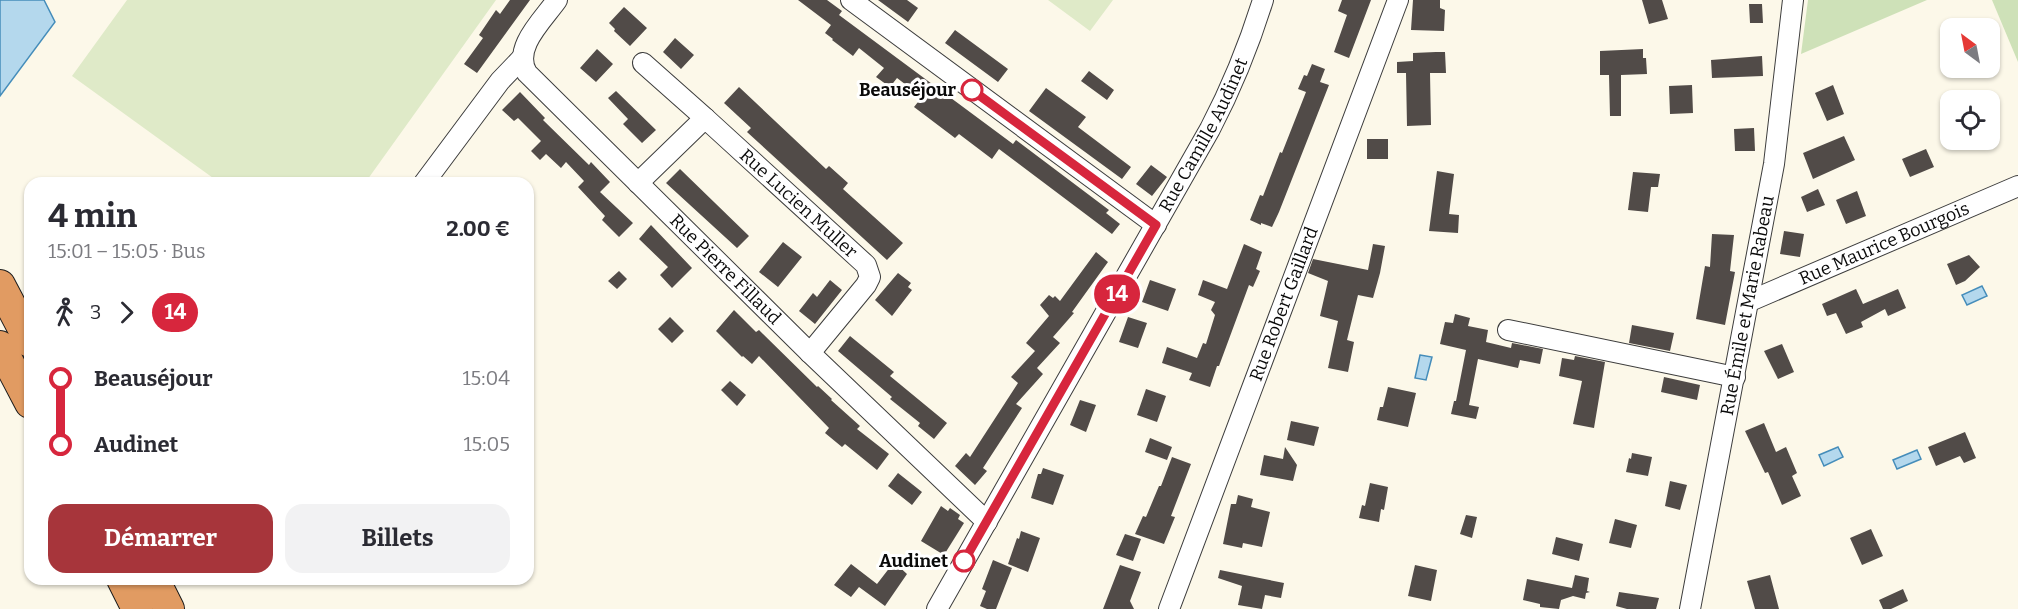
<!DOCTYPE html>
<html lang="fr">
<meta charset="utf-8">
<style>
:root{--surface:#fff;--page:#f2f2f3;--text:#2b2b33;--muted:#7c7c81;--accent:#a7353b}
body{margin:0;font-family:Bitter,serif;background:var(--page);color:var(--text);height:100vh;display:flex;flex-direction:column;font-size:22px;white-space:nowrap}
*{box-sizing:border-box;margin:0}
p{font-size:20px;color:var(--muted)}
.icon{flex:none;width:33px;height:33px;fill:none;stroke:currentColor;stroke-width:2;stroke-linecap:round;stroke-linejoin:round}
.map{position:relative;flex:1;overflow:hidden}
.sheet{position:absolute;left:24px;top:177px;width:510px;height:408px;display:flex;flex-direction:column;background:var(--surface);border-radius:18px;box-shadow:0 2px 4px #0004}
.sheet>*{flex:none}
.badge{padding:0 12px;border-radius:20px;font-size:21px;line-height:39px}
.needle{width:39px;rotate:328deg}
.buttons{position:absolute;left:1940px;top:18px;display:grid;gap:12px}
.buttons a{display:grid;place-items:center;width:60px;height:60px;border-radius:12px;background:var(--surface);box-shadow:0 2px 4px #0004;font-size:30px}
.map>.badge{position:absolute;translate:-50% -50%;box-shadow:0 0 0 3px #fff}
.legs{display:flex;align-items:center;gap:9px;height:66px;padding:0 24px;font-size:20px}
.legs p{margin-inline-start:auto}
.overview{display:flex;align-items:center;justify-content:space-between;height:102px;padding:0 24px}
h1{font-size:33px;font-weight:700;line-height:45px}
.primary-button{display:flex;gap:12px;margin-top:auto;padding:12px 24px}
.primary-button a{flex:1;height:69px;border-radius:18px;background:var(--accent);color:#fff;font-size:24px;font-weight:700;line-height:69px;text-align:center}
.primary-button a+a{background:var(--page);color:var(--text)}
ul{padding:0 24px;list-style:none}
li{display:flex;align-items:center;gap:21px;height:66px;font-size:22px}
li i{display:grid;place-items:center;width:9px;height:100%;margin:0 8px;background:currentColor}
li i::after{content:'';width:15px;height:15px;margin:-8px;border:4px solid;border-radius:50%;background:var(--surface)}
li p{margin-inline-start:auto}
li:first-child i{background:linear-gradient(#0000 50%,currentColor 0)}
li:last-child i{background:linear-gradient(currentColor 50%,#0000 0)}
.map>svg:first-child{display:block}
</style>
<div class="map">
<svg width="2018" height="609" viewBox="0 0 2018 609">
<rect width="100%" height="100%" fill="#fcf8e9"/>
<path fill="#cee1b8" d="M1808,0h119l-126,54z
M1992,0h26v62z"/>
<path fill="#dfeac8" d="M127,0h369l-131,183h-145l-148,-107z
M1048,0h65l-23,31z"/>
<path fill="#b4d8ed" stroke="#458dba" stroke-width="1.5" d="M0,0h44l11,22 -55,74z
M1982,286l5,10 -20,9 -5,-10z
M1420,355l12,2 -6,23 -11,-2z
M1838,447l5,10 -19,9 -5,-11z
M1917,450l4,9 -24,10 -4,-9z"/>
<path fill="#514b48" d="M510,0h20l-53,73 -13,-9 19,-26 -4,-3 17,-25 4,4z
M798,0h29l15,11 -3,4 174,129 3,-4 93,70 -3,3 14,11 -8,10 -113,-85 -7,10 -33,-25 -4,4 -41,-31 8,-10 -25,-19 -7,9 -14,-10 8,-9 -25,-20 -6,8 -21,-16 1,-1 -8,-6 6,-8z
M878,0h29l11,8 -10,14z
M1342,0h29l-22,58 -15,-6 13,-37 -9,-4z
M1413,0h27v8l5,2 -1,21 -33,-1z
M1642,0h20l6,19 -19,5z
M1749,4h13l1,19h-13z
M624,7l23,21 -17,18 -16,-15 1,-2 -6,-6z
M955,30l53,39 -10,13 -53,-39z
M675,38l19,17 -13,14 -18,-17z
M597,49l16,15 -17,18 -16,-14z
M1643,49v9h3l1,16 -26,1v41h-11l-1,-41h-9v-24z
M1436,52h9l1,21h-16l1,52 -24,1 -1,-53h-9v-11l16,-1v-8z
M1762,56l1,20 -51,2 -1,-18z
M1312,64l13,5 -5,13 9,3 -50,127 -7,15 -11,-4v2l-11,-5 10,-25 3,1 17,-44 2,1 24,-61 -8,-3 6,-14 3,1z
M1089,71l25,19 -7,10 -26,-19z
M1692,85l1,28 -23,1 -1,-28z
M1833,85l11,29 -17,7 -12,-28z
M739,87l87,82 3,-3 19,17 -5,6 60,54 -16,17 -140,-128 4,-4 -27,-25z
M1046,88l40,29 -8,10 53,40 -9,12 -93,-68z
M616,91l40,39 -14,13 -19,-19 5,-5 -20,-21z
M520,92l25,26 -2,2 46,45 2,-3 19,20 -10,10 33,31 -14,14 -17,-17 3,-4 -27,-29 6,-6 -18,-19 -5,6 -15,-14 -6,6 -9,-9 10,-10 -23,-23 -4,3 -12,-11z
M1754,128l1,23h-20l-1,-22z
M1844,136l11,24 -42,19 -10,-26z
M1367,139h21v20h-21z
M1926,149l8,18 -24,10 -8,-18z
M1151,165l16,12 -15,19 -16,-12z
M680,169l69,67 -12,12 -71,-65z
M1437,171l17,3 -5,40 10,1 -1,18 -29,-2z
M1633,172l27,2 -2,13h-7l-3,25 -20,-2z
M1818,189l7,16 -18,7 -6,-15z
M1857,191l9,25 -20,8 -10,-24z
M651,225l41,43 -20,20 -12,-13 8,-8 -29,-28z
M1784,231l20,3 -4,23 -20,-3z
M1712,234l22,1 -4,36 5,1 -10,53 -29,-6 9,-53 5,1z
M783,242l19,15 -24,30 -19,-15z
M1244,244l18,8 -6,17 4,2 -7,16 -4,-2 -30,81h-2l-7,21 -21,-7 3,-7 -30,-10 5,-16 30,11 6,-15 3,1 9,-29 -4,-5 4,-8 -17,-7 5,-15 24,9z
M1373,244l12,2 -5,27 -7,25 -15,-3 -11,45 7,2 -6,30 -20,-4 10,-47 -18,-5 8,-35 -20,-8 5,-14 55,11z
M1096,252l12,10 -36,50 2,1 -21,24 7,6 -23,25 6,6 -27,30 6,4 -39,60 4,3 -12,14 -20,-19 11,-13 4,4 48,-74 -7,-6 24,-26 -9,-8 23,-27 -9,-11 9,-10 4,3 2,-2 5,5z
M1969,255l11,12 -15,14 -9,4 -9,-21z
M619,271l8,8 -10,10 -9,-8z
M898,273l13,10 -3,4 4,3 -20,26 -17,-16z
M830,280l12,10 -27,34 -16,-13 14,-18 4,4z
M1150,280l26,9 -8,22 -26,-9z
M1856,289l7,15 35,-15 8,19 -18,8 -3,-7 -24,13 2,5 -17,7 -10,-21 -9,3 -5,-12z
M734,310l22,22 3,-2 58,57 1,-1 14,13 -1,1 29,26 -3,3 32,25 -12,16 -32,-26 -3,3 -17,-14 4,-5 -70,-72 -7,8 -9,-8 -1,1 -26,-26z
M1455,314l15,4 -2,8 20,4 -2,12 25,6 1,-5 31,6 -3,15 -20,-4 -2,8 -40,-9 -9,46 10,2 -3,12 -25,-5 3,-13h2l10,-51 -26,-6 5,-22 8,1z
M670,317l14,14 -12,12 -14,-14z
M1128,317l19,6 -9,25 -19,-6z
M1632,325l42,8 -4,18 -41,-8z
M850,336l44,36 -4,4 57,47 -13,16 -16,-13 2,-3 -30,-24 2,-2 -54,-46z
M1782,344l12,28 -16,7 -14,-28z
M1575,356l30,6 -11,66 -21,-4 9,-43 -23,-5 3,-18 12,2z
M1664,377l36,8 -3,15 -36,-8z
M730,381l16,14 -9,11 -16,-16z
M1388,387l28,6 -8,34 -31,-7 3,-13h3z
M1146,389l20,7 -9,26 -20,-7z
M1080,400l16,5 -10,27 -16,-7z
M1291,421l28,6 -5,19 -27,-6z
M1764,423l12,29 10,-5 11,26 -5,3 9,20 -19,9 -14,-33 -3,1 -20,-42z
M1965,432l11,26 -12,5 -4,-7 -24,10 -8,-19z
M1150,438l22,9 -5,13 -22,-8z
M1285,447l12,18 -4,16 -33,-6 4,-20 19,4z
M1632,453l20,4 -4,19 -22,-4 3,-14 2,1z
M1172,457l19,7 -20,52 4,1 -11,27 -29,-10 8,-18 3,1 13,-31h2z
M1043,468l21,7 -11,30 -22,-7 7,-24h3z
M898,473l24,19 -10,13 -24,-19z
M1670,481l17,4 -7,25 -15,-4z
M1370,483l18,4 -4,23 -3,-1 -2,13 -20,-4 3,-13 3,1z
M1238,495l15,4 -2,8 19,5 -8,35 -19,-4 -1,5 -19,-4 8,-40h5z
M941,506l7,5 2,-3 10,7 -2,4 6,4 -20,32 -23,-14z
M1466,515l11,2 -5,21 -12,-4z
M1615,519l22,6 -6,23 -22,-5z
M1871,529l12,27 -21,9 -12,-27z
M1021,531l19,7 -12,34 -20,-8 9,-26 2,1z
M1125,534l16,5 -8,22 -17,-6z
M1556,537l27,7 -4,17 -27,-7z
M993,560l19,8 -16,41h-9l-7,-3 6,-15 -4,-2z
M894,562l13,12 -22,32 -26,-19 -8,10 -17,-12 17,-21 26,20z
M1120,565l21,7 -11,29 4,8h-31z
M1415,565l22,5 -6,31 -23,-5z
M1220,570l64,13 -3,15 -16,-3 -3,14 -24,-4 4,-19 -24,-8z
M1575,575l14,3 -2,13 3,1 -4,1 -1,6 -12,-3 -12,4 -2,9 -19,-2v-3l-17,-4 4,-21 45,9z
M1770,575l9,34h-24l-8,-28z
M1903,589l5,12 -17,8h-8l-4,-9z
M1619,592l40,6 -3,11h-29l-11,-3z"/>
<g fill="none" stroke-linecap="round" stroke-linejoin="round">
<g stroke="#3d3d3d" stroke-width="22">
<g id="minor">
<path id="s1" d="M557,0c-14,20 -45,48 -30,73l283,280 177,169"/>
<path d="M851,0l305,225"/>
<path d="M643,63l62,55"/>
<path d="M424,183l76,-102 22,-23"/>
<path id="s2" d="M638,183l67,-65 161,147 4,12 -4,8 -56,68"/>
<path id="s3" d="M1750,301l268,-115"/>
<path d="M1508,330l227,47"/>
<path id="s4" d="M937,609l273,-480c22,-42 39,-84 53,-129"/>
<path id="s5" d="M1169,609l229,-609"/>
<path id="s6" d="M1690,609l84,-445 19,-164"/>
</g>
</g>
<g stroke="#1b1b1b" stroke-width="32">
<path id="highway" d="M0,285l30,57
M0,346l30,57
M122,579l15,30
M154,579l15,30"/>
</g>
<use href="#minor" stroke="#fff" stroke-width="20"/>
<use href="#highway" stroke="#e19b62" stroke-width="30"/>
</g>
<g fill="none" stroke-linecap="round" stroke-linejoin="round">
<g stroke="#fff" stroke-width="14">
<path id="line-1" d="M964,561l192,-336 -184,-135"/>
</g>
<use href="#line-1" stroke="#d7263d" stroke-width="9"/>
</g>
<g fill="#fff" stroke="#d7263d" stroke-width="3">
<circle cx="972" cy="90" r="10"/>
<circle cx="964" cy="561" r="10"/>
</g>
<g text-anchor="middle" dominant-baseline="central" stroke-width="6" stroke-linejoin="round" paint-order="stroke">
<g font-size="18" font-weight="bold" fill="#0a0a0a" stroke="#fff" text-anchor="end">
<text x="956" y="90">Beauséjour</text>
<text x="948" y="561">Audinet</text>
</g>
<g font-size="18" fill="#0a0a0a" stroke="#fff">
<text stroke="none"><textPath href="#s4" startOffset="544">Rue Camille Audinet</textPath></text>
<text stroke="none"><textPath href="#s2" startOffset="220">Rue Lucien Muller</textPath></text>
<text stroke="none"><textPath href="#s3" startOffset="146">Rue Maurice Bourgois</textPath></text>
<text stroke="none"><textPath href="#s1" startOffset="363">Rue Pierre Fillaud</textPath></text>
<text stroke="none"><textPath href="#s5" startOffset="326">Rue Robert Gaillard</textPath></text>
<text stroke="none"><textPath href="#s6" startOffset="309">Rue Émile et Marie Rabeau</textPath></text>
</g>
</g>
</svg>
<div class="buttons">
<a><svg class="needle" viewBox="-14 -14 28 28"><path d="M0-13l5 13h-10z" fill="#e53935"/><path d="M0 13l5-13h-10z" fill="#7c7c81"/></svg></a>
<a><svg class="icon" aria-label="locate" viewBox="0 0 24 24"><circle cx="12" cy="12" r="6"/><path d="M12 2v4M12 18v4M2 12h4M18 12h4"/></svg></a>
</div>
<b class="badge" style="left:1117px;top:294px;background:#d7263d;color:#fff">14</b>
<section class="sheet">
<div class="overview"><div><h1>4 min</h1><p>15:01 – 15:05 · Bus</p></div><b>2.00 €</b></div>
<div class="legs"><svg class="icon" aria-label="walk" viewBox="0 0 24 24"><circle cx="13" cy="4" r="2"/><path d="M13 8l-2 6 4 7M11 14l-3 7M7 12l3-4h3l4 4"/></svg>3<svg class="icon" aria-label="forward" viewBox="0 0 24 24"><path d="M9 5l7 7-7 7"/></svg><b class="badge" style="background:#d7263d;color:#fff">14</b></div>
<ul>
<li><i style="color:#d7263d"></i><b>Beauséjour</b><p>15:04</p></li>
<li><i style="color:#d7263d"></i><b>Audinet</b><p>15:05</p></li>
</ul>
<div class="primary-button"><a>Démarrer</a><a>Billets</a></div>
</section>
</div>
